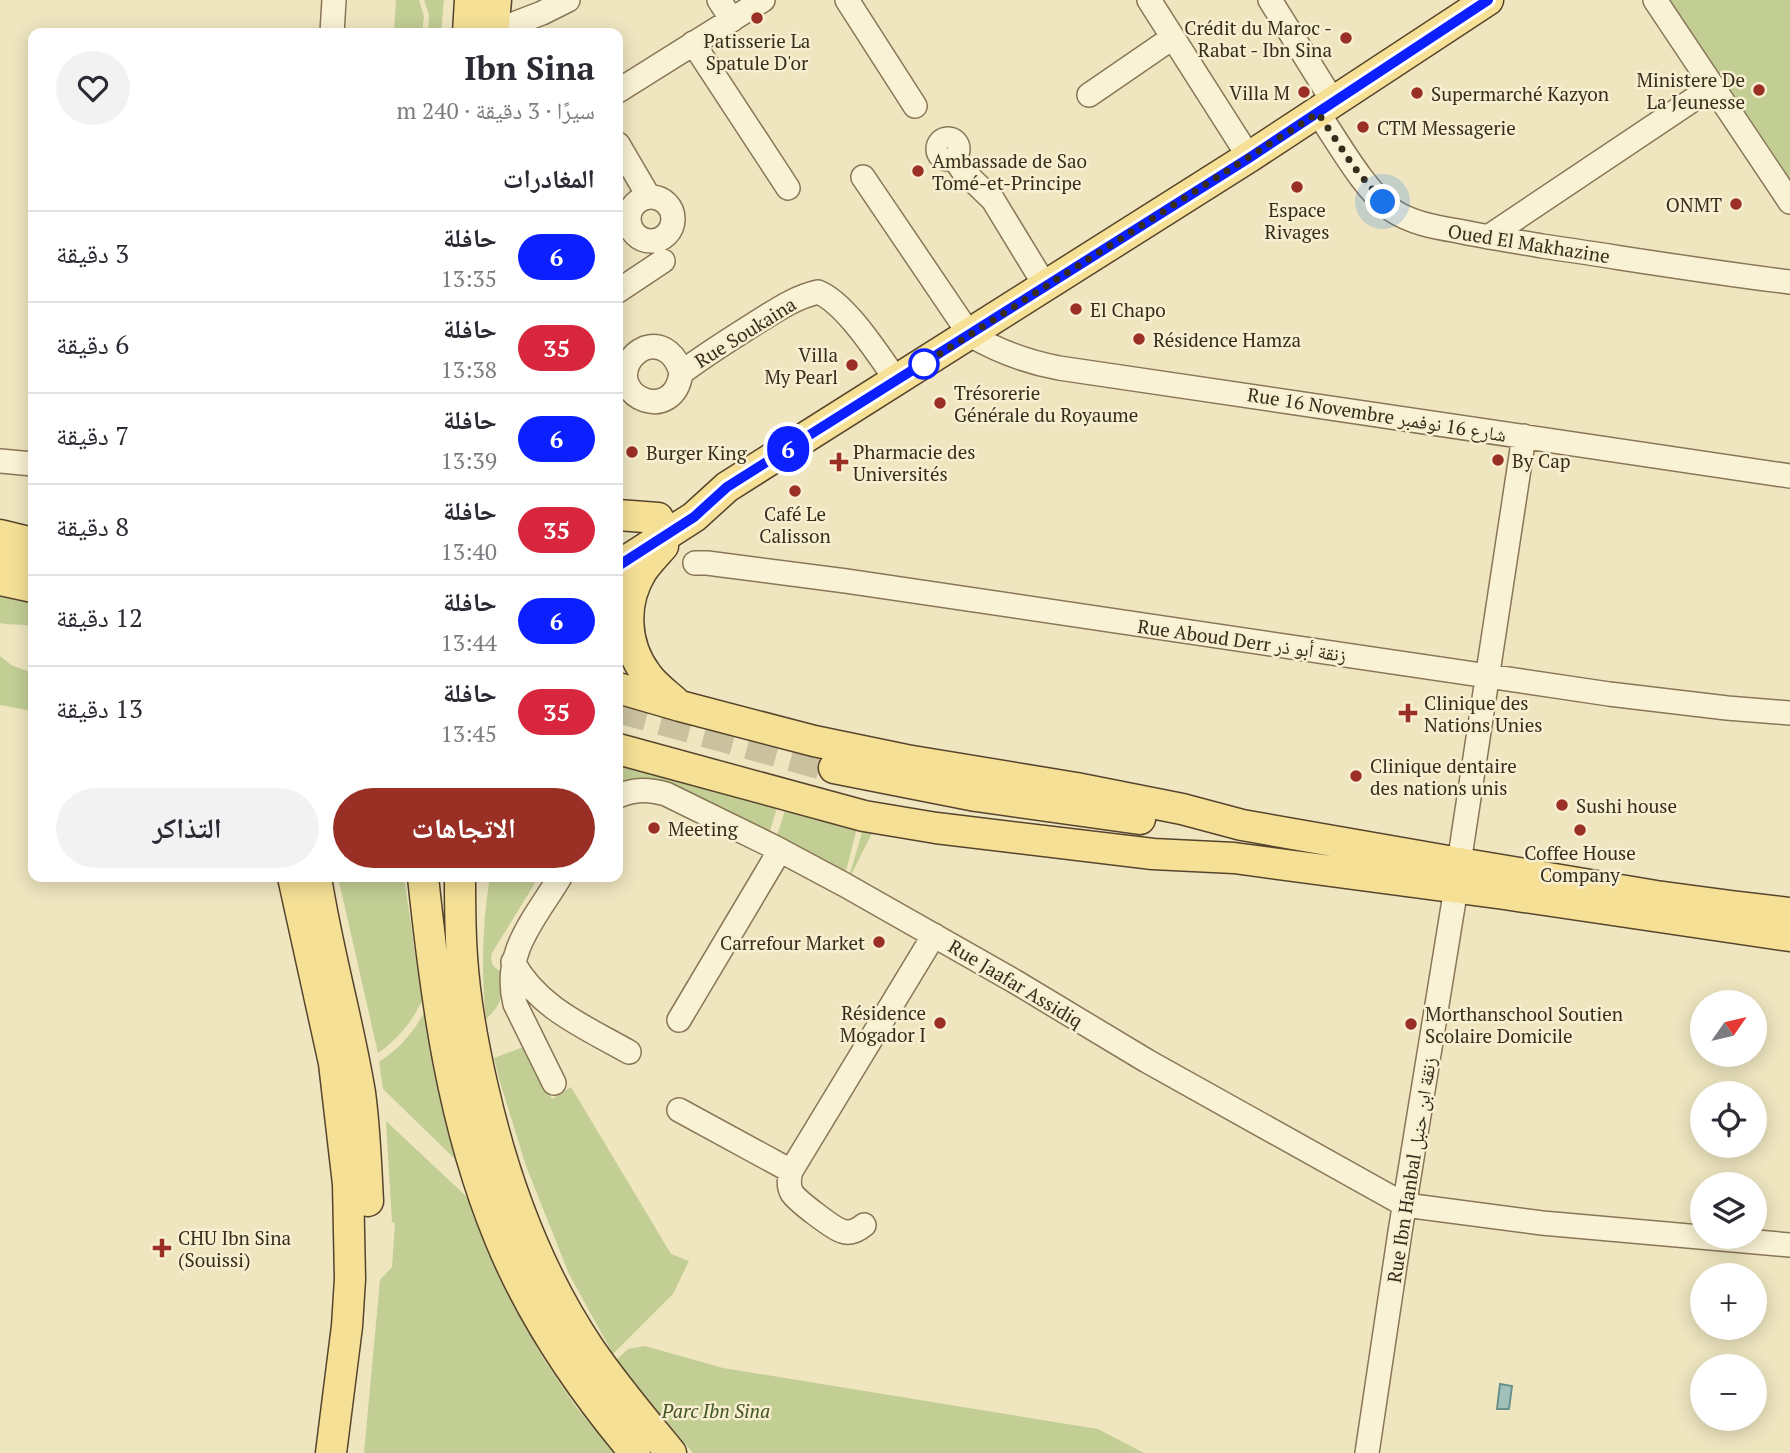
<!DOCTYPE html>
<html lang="ar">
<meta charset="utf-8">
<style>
:root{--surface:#fff;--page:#f2f2f3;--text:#2b2b33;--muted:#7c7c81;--line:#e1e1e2;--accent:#9a2f25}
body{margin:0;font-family:"PT Serif","Noto Naskh Arabic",serif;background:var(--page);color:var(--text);direction:rtl;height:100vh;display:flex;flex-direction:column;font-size:26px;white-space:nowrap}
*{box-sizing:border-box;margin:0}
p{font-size:23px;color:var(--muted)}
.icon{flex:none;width:38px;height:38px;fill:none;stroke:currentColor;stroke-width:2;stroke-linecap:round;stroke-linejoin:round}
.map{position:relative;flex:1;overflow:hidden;direction:ltr}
.side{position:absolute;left:28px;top:28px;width:595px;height:854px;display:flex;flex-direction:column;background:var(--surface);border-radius:14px;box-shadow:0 4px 18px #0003;direction:rtl}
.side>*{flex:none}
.badge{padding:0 14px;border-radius:23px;font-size:24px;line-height:46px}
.needle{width:46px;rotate:56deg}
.fabs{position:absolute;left:1690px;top:990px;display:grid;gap:14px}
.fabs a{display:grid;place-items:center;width:77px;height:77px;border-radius:50%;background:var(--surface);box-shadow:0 4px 18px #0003;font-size:35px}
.you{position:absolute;width:35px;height:35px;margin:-18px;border:5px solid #fff;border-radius:50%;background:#1a73e8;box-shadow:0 0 0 10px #1a73e833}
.map>.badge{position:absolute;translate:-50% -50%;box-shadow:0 0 0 4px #fff}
h2{padding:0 28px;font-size:26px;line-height:63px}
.round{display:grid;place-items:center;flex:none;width:74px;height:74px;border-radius:37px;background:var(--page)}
.summary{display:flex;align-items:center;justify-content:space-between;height:119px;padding:0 28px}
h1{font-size:33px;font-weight:700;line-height:52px}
.cta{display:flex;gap:14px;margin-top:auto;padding:14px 28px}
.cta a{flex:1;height:80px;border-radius:42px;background:var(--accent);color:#fff;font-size:28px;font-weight:700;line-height:80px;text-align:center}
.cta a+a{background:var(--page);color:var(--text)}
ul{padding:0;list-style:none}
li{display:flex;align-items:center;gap:21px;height:91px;padding:0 28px;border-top:2px solid var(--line)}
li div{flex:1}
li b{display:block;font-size:26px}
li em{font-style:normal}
li .badge{min-width:77px;font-weight:700;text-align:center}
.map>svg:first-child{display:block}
</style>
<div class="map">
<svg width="1790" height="1453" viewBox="0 0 1790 1453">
<rect width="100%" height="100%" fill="#efe6c0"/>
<path fill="#c2ce94" d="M396,0h23l5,16 -2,17h-28z
M424,0h20l-3,33h-13l1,-18z
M1666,0h124v181z
M0,595l33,7v25c-11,-4 -22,-1 -33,-4z
M0,656l11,9 19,7c-2,9 2,13 3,22 1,5 0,11 0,17l-33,-6z
M618,761l159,47 -8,26 -105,-52 -26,-4 -11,1 -9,3z
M785,810l72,18 -12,47 -68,-39z
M863,829l10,2 -23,46h-1z
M1558,853l7,2 -8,11 -15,-5 1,-3 8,-4z
M338,877h66l18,124c-11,22 -24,38 -44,52z
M490,877h34l11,6 -43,70c-3,13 4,16 14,21 -2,19 -5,32 -20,45 -5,-48 -4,-94 4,-142z
M424,1013l33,148 -74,-72 -4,-27c20,-13 33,-28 45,-49z
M526,1046l26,53 19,-12 100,167 18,7 -16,33 -60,60 -44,-80 -43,-108 -26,-84 -6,-24z
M386,1121l82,77 21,56 25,53 29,51 33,49 38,46h-250l16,-173 12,-13 3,-44 -3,-1z
M645,1346l78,22 375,61 46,24h-451l-78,-92 13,-12z"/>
<path fill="#a3c1bb" stroke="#6a908a" stroke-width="2" d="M1500,1384l12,2 -3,23h-12z"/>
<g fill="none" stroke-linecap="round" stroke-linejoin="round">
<path stroke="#cac19f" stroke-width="30" stroke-dasharray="30 15" stroke-linecap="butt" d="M618,708l216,60"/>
<g stroke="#897657" stroke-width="26">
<path id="minor" d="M719,0l13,20
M847,0l68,106
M1149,0l100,157
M1270,0l64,103
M1655,0l135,202
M493,32l49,-19 26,-13
M332,33l2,-33
M693,43l95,145
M618,91l145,-91
M1089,95l83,-57
M1318,113c20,29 46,77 74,97 19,13 43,17 66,21 28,6 56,10 84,15 82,12 165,26 248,36
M938 149a10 10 0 1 1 20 0a10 10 0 1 1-20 0Z
M618,144l31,53
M954,158l9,13 30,29 53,87
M863,177l107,158c28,16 56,27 89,33l731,108
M629 219a22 22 0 1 1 44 0a22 22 0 1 1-44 0Z
M1488,237l224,-150
M618,291l45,-30
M681,373c-7,51 -71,25 -52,-11 4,-7 9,-11 16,-14 19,-6 32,9 36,25 25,-19 51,-35 78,-52 19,-12 37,-24 59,-29 28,11 61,64 79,89
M0,461l33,3
M695,563h12l139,18 763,113 118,14 63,5
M618,796c17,-7 30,-7 48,-2l106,52 73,39 169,96 133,80 258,144 137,18 248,22
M1459,863l65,-427
M513,962c25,46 72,65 116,90
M679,1020l101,-170
M554,1083l-39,-79c-13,-52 20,-85 45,-127
M679,1110l112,61
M864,1225c-6,5 -14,9 -22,6 -8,-2 -45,-30 -50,-38 -4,-7 -3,-15 -1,-22l143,-236
M1367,1453l33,-221 56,-344"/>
</g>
<g stroke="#57442c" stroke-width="33">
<path id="major" d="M468,33l2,-33
M493,33l3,-33
M618,515l40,3
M0,535l33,8
M663,546c-7,8 -15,16 -21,25 -20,32 -18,74 5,104 7,10 18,18 27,26
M0,559l33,4
M618,566l76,-49 33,-30 522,-330 239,-157
M0,580l33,7
M618,688l62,18 134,35 92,19 170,28 106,21 60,16 217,38 197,33 75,10 59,7
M618,749l246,67 72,12 217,26 81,4 270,36 286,42
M834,768l142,28 164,23
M293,877l41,186 14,121 2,95 -3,47 -16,127
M316,877c11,73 32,143 44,216 5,36 6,72 8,108
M423,877c13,123 29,246 77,362 32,78 80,149 135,214
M460,877c0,26 0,53 2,80 3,44 11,88 21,131 21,92 53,181 106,260 25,37 54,71 82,105"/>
</g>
<use href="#minor" stroke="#faf2d4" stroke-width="23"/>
<use href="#major" stroke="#f5e096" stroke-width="30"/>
</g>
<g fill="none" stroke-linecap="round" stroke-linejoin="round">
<g stroke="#fff" stroke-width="16">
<path id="line" d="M618,566l76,-49 33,-30 522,-329 239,-158"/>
</g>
<use href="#line" stroke="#0c20ff" stroke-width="10"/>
<path stroke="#382c1c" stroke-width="7" stroke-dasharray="0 12.6" d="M924,364l-8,5 402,-256 36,54 29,35"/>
</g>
<g fill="#9a2f25" stroke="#f7efd0" stroke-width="2.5">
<circle cx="757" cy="18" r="7"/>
<circle cx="1346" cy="38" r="7"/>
<circle cx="1759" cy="90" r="7"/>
<circle cx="1304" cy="92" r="7"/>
<circle cx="1417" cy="93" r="7"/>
<circle cx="1363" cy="127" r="7"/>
<circle cx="918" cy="171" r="7"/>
<circle cx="1297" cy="187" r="7"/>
<circle cx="1736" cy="204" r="7"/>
<circle cx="1076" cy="309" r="7"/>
<circle cx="1139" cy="339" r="7"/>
<circle cx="852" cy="365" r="7"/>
<circle cx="940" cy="403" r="7"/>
<circle cx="632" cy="452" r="7"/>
<circle cx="1498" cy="460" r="7"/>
<path d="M835.5 451.5h7v7h7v7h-7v7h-7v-7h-7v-7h7z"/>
<circle cx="795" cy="491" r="7"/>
<path d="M1404.5 702.5h7v7h7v7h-7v7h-7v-7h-7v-7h7z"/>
<circle cx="1356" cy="776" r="7"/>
<circle cx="1562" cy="805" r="7"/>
<circle cx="654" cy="828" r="7"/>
<circle cx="1580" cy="830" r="7"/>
<circle cx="879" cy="942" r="7"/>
<circle cx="940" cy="1023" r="7"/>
<circle cx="1411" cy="1024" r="7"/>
<path d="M158.5 1237.5h7v7h7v7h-7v7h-7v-7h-7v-7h7z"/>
</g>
<circle fill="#fff" stroke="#0c20ff" stroke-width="3.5" cx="924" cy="364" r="14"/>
<g text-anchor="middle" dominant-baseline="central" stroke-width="5" stroke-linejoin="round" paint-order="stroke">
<g font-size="19" fill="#382c1c" stroke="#f7efd0" text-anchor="start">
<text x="1332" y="27" text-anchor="end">Crédit du Maroc -<tspan x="1332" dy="22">Rabat - Ibn Sina</tspan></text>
<text x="757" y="40" text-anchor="middle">Patisserie La<tspan x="757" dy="22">Spatule D'or</tspan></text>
<text x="1745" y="79" text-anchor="end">Ministere De<tspan x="1745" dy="22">La Jeunesse</tspan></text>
<text x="1290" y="92" text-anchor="end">Villa M</text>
<text x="1431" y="93">Supermarché Kazyon</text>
<text x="1377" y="127">CTM Messagerie</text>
<text x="932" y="160">Ambassade de Sao<tspan x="932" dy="22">Tomé-et-Principe</tspan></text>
<text x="1722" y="204" text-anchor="end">ONMT</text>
<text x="1297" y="209" text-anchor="middle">Espace<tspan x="1297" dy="22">Rivages</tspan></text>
<text x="1090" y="309">El Chapo</text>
<text x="1153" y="339">Résidence Hamza</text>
<text x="838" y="354" text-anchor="end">Villa<tspan x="838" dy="22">My Pearl</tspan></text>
<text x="954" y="392">Trésorerie<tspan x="954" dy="22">Générale du Royaume</tspan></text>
<text x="853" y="451">Pharmacie des<tspan x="853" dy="22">Universités</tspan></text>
<text x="646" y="452">Burger King</text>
<text x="1512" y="460">By Cap</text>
<text x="795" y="513" text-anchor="middle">Café Le<tspan x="795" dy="22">Calisson</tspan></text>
<text x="1424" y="702">Clinique des<tspan x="1424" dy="22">Nations Unies</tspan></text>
<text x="1370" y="765">Clinique dentaire<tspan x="1370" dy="22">des nations unis</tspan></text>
<text x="1576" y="805">Sushi house</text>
<text x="668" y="828">Meeting</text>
<text x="1580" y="852" text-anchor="middle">Coffee House<tspan x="1580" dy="22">Company</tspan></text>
<text x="865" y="942" text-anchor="end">Carrefour Market</text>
<text x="926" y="1012" text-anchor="end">Résidence<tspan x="926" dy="22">Mogador I</tspan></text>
<text x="1425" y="1013">Morthanschool Soutien<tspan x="1425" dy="22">Scolaire Domicile</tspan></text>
<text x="178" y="1237">CHU Ibn Sina<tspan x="178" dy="22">(Souissi)</tspan></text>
</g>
<g font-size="19" fill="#382c1c" stroke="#f7efd0">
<text transform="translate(1529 243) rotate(9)">Oued El Makhazine</text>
<text transform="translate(745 332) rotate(-32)">Rue Soukaina</text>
<text transform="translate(1377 414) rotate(9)">Rue 16 Novembre شارع 16 نوفمبر</text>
<text transform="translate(1242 640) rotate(8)">Rue Aboud Derr زنقة أبو ذر</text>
<text transform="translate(1016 983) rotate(31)">Rue Jaafar Assidiq</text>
<text transform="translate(1411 1170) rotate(-81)">Rue Ibn Hanbal زنقة ابن حنبل</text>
</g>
<g font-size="19" font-style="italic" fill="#452" stroke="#f7efd0">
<text x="716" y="1410">Parc Ibn Sina</text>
</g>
</g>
</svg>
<div class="fabs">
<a><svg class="needle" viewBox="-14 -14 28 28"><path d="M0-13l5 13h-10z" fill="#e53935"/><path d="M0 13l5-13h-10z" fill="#7c7c81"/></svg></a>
<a><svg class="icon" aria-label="locate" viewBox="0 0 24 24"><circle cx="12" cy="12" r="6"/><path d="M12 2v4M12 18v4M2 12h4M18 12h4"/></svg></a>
<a><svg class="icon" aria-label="layers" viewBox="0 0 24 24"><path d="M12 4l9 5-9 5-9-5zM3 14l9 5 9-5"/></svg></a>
<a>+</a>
<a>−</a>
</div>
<div class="you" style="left:1383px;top:202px"></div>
<b class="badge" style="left:788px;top:449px;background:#0c20ff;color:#fff">6</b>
<section class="side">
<div class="summary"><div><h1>Ibn Sina</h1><p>سيرًا · 3 دقيقة · 240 m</p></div><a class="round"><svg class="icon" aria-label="heart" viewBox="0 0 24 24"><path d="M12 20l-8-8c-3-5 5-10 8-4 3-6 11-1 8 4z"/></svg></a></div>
<h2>المغادرات</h2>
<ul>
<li><span class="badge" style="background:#0c20ff;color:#fff">6</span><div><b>حافلة</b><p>13:35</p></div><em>3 دقيقة</em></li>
<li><span class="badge" style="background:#d7263d;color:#fff">35</span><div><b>حافلة</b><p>13:38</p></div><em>6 دقيقة</em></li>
<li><span class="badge" style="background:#0c20ff;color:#fff">6</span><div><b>حافلة</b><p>13:39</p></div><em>7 دقيقة</em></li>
<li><span class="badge" style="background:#d7263d;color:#fff">35</span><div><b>حافلة</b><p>13:40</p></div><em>8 دقيقة</em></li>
<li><span class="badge" style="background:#0c20ff;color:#fff">6</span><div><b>حافلة</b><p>13:44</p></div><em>12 دقيقة</em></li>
<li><span class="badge" style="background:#d7263d;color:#fff">35</span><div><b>حافلة</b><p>13:45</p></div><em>13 دقيقة</em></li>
</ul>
<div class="cta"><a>الاتجاهات</a><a>التذاكر</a></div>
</section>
</div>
